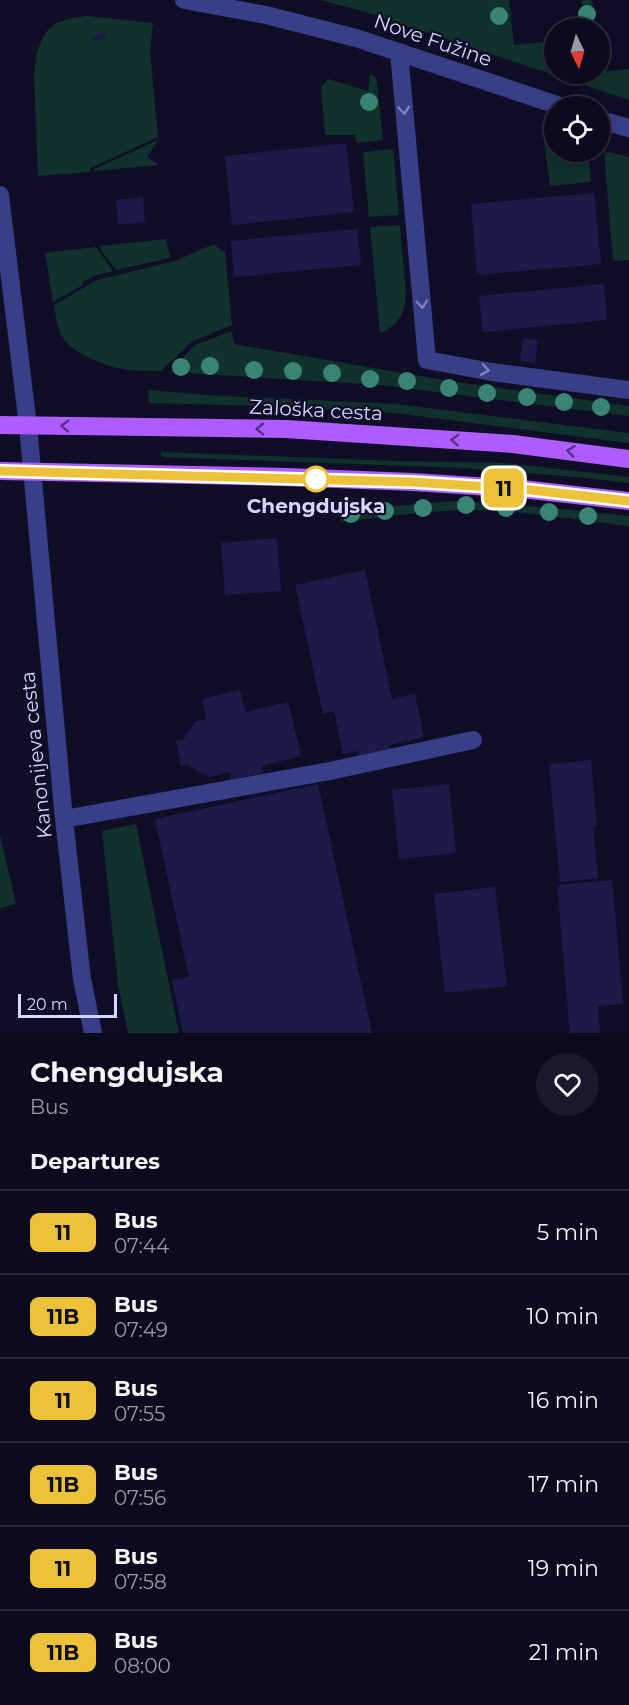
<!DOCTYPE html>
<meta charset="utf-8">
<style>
:root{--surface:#0c0a1d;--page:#1a182a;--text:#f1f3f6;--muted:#9a9aa4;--line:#2c2b3b}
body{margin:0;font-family:Montserrat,sans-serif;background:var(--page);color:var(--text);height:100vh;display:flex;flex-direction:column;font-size:22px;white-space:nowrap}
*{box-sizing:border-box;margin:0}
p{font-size:20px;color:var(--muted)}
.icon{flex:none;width:33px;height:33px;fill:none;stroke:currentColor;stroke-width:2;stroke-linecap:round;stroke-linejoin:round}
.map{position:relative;height:1033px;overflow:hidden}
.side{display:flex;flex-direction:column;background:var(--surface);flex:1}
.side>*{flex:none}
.badge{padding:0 12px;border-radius:9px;font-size:21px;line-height:39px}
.needle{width:39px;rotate:175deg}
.tools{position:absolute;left:544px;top:18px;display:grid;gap:12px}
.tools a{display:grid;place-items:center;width:66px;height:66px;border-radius:50%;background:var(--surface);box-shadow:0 3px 15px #0003,0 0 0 2px var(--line);font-size:30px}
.scale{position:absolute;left:18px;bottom:15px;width:99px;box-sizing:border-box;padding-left:6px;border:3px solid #d5d5ff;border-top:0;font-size:16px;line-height:21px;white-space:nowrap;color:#d5d5ff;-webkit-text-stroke:4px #100e27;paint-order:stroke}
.map>.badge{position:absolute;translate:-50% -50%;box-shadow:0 0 0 3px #fff}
h2{padding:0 30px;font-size:22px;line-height:54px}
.round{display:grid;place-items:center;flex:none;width:63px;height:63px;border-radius:32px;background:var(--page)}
.headline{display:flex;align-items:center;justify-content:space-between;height:102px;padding:0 30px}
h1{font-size:28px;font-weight:700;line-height:45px}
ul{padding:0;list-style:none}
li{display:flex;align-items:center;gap:18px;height:84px;padding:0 30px;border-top:2px solid var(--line)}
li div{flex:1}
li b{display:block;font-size:22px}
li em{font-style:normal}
li .badge{min-width:66px;font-weight:700;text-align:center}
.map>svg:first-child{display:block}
</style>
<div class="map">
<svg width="629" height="1033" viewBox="0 0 629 1033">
<rect width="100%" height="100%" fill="#100e27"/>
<path fill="#11312c" d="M320,0h189l5,45 41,-4v33h45v-2l29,-3v31l-270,-90z
M582,0h10l2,28h-9z
M87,16l66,7 -3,28 8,86 -67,31 -1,4 -52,4 -4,-101 3,-24 9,-19 10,-9 16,-5z
M370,74l6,3 7,63 -26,3 -2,-8h-30l-4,-48 7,-8 40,12z
M543,130l12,4v18h33l3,30 -41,4z
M158,140l-11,17 12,8 -65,6v-2z
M393,149l6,66 -30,2 -6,-65z
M604,151l25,6v103l-16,1z
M400,225c1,14 2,28 4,43 2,27 7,53 -24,65l-10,-106z
M166,239l4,19 -54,12 -14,-18 -2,-6z
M214,244l8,7h3l7,74 -39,16 -32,30c-13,0 -26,0 -38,-2 -16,-2 -53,-17 -61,-32 -5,-9 -6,-21 -8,-32l43,-25 78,-19z
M96,247l17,24 -20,5 -11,7 1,2 -30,17 -8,-49z
M232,331l2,13 215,37 180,25v10l-248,-31 -211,-13 25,-27z
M148,390l56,5 192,9 233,29v10l-234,-30 -126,-7 -120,-3z
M161,452l233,9 111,2 124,14v6l-53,-6 -112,-9 -302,-11z
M456,501l97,7 76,8v10c-52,-6 -103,-15 -155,-16 -44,0 -89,7 -133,12l-1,-12z
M136,824l43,209h-51l-10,-48 -16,-154z
M0,835l16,69 -16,4z"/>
<path fill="#1d1a49" d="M104,32l2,6 -12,3 -2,-5z
M346,143l8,69 -122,13 -7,-69z
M594,193l7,71 -124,11 -6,-71z
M143,197l2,25 -27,3 -2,-25z
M357,229l4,36 -127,12 -3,-36z
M604,284l3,36 -124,12 -4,-36z
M523,338l15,2 -3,23 -15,-2z
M277,538l4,53 -56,4 -4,-52z
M365,570l27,129 23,-5 9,43 -35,8 1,5 -31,6 -1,-5 -15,3 -9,-43 -11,3 -28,-129z
M240,690l6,22 42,-10 13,54 -40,10 2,7 -32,7 -1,-8 -22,5 -20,-12 -7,1 -5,-25 7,-1 12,-18 11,-3 -4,-20z
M591,760l6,66 -4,1 5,51 -38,4 -11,-118z
M318,784l54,249h-189l-11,-53 17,-3 -34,-158z
M449,784l7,69 -57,6 -7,-69z
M612,880l11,124 -25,2 2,27h-30l-13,-148z
M495,887l12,99 -62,7 -11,-99z"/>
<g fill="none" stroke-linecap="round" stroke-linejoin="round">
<path stroke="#383f88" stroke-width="18" d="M184,0l82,15 90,23 204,68
M399,52l28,308 65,12 137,18
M600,120l29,8
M0,195l28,231 36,393 18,160 11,54
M64,819l266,-48 143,-31"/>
<path stroke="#ae5cff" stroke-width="18" d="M0,425l286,4 227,15 116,15
M0,471l286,6 127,5 109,7 107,12"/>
</g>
<g fill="#3a8473">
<circle cx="587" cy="14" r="9"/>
<circle cx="499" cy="16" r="9"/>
<circle cx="369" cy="102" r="9"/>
<circle cx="210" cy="366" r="9"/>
<circle cx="181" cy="367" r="9"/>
<circle cx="254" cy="370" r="9"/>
<circle cx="293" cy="371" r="9"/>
<circle cx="332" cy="373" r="9"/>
<circle cx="370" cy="379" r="9"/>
<circle cx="407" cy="381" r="9"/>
<circle cx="449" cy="388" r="9"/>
<circle cx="487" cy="393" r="9"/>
<circle cx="527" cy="397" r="9"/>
<circle cx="564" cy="402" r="9"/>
<circle cx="601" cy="407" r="9"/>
<circle cx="466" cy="505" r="9"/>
<circle cx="423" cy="508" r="9"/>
<circle cx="506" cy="508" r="9"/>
<circle cx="385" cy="511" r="9"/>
<circle cx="549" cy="512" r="9"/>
<circle cx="351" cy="514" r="9"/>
<circle cx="588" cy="516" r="9"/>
</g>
<defs><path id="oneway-chevron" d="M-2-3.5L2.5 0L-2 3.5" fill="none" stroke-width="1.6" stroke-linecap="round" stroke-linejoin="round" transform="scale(1.5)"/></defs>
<g stroke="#7f82be">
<use href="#oneway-chevron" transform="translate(404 110) rotate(85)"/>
<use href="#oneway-chevron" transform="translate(422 304) rotate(85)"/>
<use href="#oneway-chevron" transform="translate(485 370) rotate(10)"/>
</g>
<g stroke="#573188">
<use href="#oneway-chevron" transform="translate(65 426) rotate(-179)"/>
<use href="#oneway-chevron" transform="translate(260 429) rotate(-179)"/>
<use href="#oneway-chevron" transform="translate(455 440) rotate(-176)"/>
<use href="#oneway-chevron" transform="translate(571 451) rotate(-172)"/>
</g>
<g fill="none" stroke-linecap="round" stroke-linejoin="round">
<g stroke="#fff" stroke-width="14">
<path id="line" d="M0,471l412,11 110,7 107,12"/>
</g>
<use href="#line" stroke="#edc23b" stroke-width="9"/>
</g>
<circle fill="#fff" stroke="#edc23b" stroke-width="3" cx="316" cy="479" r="12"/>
<g text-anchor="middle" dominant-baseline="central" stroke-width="4.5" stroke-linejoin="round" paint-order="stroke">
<g font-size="20" fill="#d5d5ff" stroke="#100e27">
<text transform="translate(433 40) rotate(19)">Nove Fužine</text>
<text transform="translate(316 410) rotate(3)">Zaloška cesta</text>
<text transform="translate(36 755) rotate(-96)">Kanonijeva cesta</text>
</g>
<g font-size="20" font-weight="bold" fill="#d5d5ff" stroke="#100e27">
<text x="316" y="506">Chengdujska</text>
</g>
</g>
</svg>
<div class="tools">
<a><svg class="needle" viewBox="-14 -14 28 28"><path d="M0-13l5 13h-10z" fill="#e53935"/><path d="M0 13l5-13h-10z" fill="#9a9aa4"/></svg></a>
<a><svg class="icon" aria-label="locate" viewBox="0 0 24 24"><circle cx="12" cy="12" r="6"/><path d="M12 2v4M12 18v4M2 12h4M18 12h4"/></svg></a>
</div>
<div class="scale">20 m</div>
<b class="badge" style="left:504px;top:488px;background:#edc23b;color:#111">11</b>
</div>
<section class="side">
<div class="headline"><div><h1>Chengdujska</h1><p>Bus</p></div><a class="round"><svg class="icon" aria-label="heart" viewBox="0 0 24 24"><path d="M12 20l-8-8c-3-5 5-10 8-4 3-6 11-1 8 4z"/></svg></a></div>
<h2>Departures</h2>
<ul>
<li><span class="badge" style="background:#edc23b;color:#111">11</span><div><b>Bus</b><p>07:44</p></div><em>5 min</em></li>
<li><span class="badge" style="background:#edc23b;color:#111">11B</span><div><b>Bus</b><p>07:49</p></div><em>10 min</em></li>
<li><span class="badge" style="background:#edc23b;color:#111">11</span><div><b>Bus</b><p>07:55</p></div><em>16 min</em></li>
<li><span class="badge" style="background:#edc23b;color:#111">11B</span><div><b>Bus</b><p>07:56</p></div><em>17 min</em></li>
<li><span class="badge" style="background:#edc23b;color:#111">11</span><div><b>Bus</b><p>07:58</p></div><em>19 min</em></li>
<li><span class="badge" style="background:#edc23b;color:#111">11B</span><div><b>Bus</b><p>08:00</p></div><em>21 min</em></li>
</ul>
</section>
